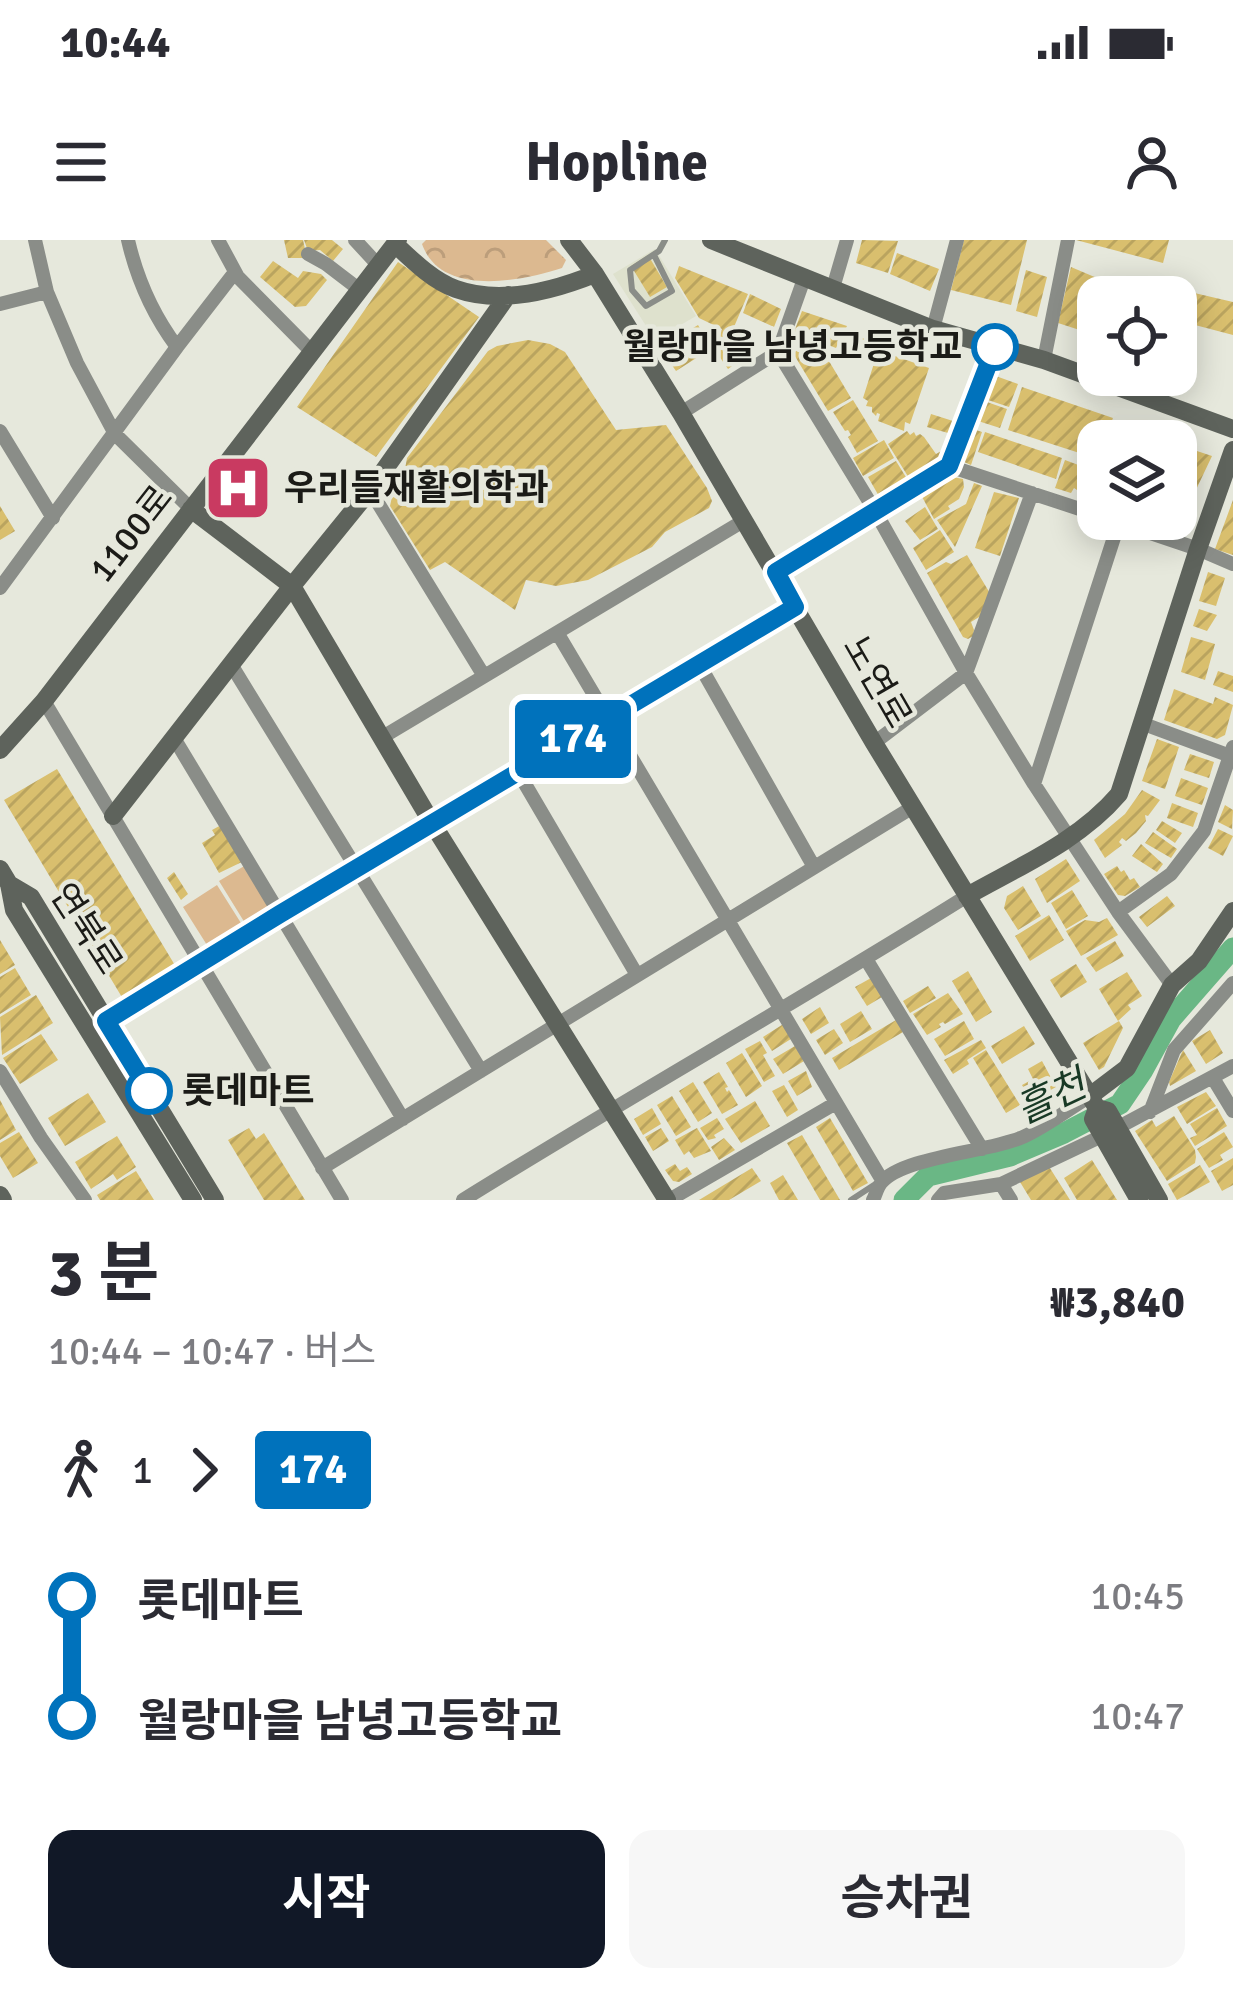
<!DOCTYPE html>
<html lang="ko">
<meta charset="utf-8">
<style>
:root{--surface:#fff;--page:#f7f7f7;--text:#2b2b33;--muted:#7c7c81;--accent:#111827}
body{margin:0;font-family:Signika,"Noto Sans KR",sans-serif;background:var(--page);color:var(--text);height:100vh;display:flex;flex-direction:column;font-size:45px;white-space:nowrap}
*{box-sizing:border-box;margin:0}
p{font-size:39px;color:var(--muted)}
.icon{flex:none;width:66px;height:66px;fill:none;stroke:currentColor;stroke-width:2;stroke-linecap:round;stroke-linejoin:round}
.map{position:relative;height:960px;overflow:hidden}
.details{display:flex;flex-direction:column;background:var(--surface);flex:1}
.details>*{flex:none}
.badge{padding:0 24px;border-radius:9px;font-size:42px;line-height:78px}
.tools{position:absolute;left:1077px;top:36px;display:grid;gap:24px}
.tools a{display:grid;place-items:center;width:120px;height:120px;border-radius:24px;background:var(--surface);box-shadow:0 6px 30px #0003;font-size:60px}
.map>.badge{position:absolute;translate:-50% -50%;box-shadow:0 0 0 6px #fff}
.legs{display:flex;align-items:center;gap:18px;height:132px;padding:0 48px;font-size:39px}
.legs p{margin-inline-start:auto}
.headline{display:flex;align-items:center;justify-content:space-between;height:204px;padding:0 48px}
h1{font-size:66px;font-weight:700;line-height:90px}
.button{display:flex;gap:24px;margin-top:auto;padding:24px 48px}
.button a{flex:1;height:138px;border-radius:24px;background:var(--accent);color:#fff;font-size:48px;font-weight:700;line-height:138px;text-align:center}
.button a+a{background:var(--page);color:var(--text)}
ul{padding:0 48px;list-style:none}
li{display:flex;align-items:center;gap:42px;height:120px;font-size:45px}
li i{display:grid;place-items:center;width:18px;height:100%;margin:0 15px;background:currentColor}
li i::after{content:'';width:30px;height:30px;margin:-15px;border:9px solid;border-radius:50%;background:var(--surface)}
li p{margin-inline-start:auto}
li:first-child i{background:linear-gradient(#0000 50%,currentColor 0)}
li:last-child i{background:linear-gradient(currentColor 50%,#0000 0)}
.status{display:flex;justify-content:space-between;align-items:center;height:84px;padding:0 60px;background:var(--surface);direction:ltr}
.status svg{height:33px;fill:currentColor}
header{display:flex;justify-content:space-between;align-items:center;height:156px;padding:0 48px;background:var(--surface);font-size:54px;font-weight:700}
.map>svg:first-child{display:block}
</style>
<div class="status"><b>10:44</b><svg viewBox="0 0 49 12"><path d="M0 12V9h3v3zM5 12V6h3v6zM10 12V3h3v9zM15 12V0h3v12zM26 1h20v11H26zM47 4h2v5h-2z"/></svg></div>
<header><svg class="icon" aria-label="menu" viewBox="0 0 24 24"><path d="M4 6h16M4 12h16M4 18h16"/></svg>Hopline<svg class="icon" aria-label="person" viewBox="0 0 24 24"><circle cx="12" cy="8" r="4"/><path d="M4 21q1-7 8-7t8 7"/></svg></header>
<div class="map">
<svg width="1233" height="960" viewBox="0 0 1233 960">
<defs>
<pattern id="forest-crowns" width="20" height="18" patternUnits="userSpaceOnUse" patternTransform="scale(3)"><rect width="20" height="18" fill="#dcb990"/><path d="M2 6a3 3 0 1 1 6 0M12 15a3 3 0 1 1 6 0" fill="none" stroke="#bc9e7b"/></pattern>
<pattern id="building-hatch" width="6" height="6" patternUnits="userSpaceOnUse" patternTransform="scale(3)"><rect width="6" height="6" fill="#d9bf6e"/><path d="M-1 1l2-2M0 6l6-6M5 7l2-2" fill="none" stroke="#baa45f"/></pattern>
</defs>
<rect width="100%" height="100%" fill="#e6e8dc"/>
<path fill="#dee1cd" d="M655,9l41,67 -41,24 -42,-66z"/>
<path fill="url(#forest-crowns)" d="M426,0h120l20,20 -4,8c-40,13 -121,30 -140,-24z"/>
<path fill="#dcb990" d="M246,625l29,47 -27,16 -29,-47z
M217,645l29,46 -34,22 -29,-46z"/>
<g fill="none" stroke-linecap="round" stroke-linejoin="round">
<path stroke="#6ab785" stroke-width="21" d="M904,960l24,-24 82,-20 54,-23 56,-29 23,-34 28,-51 62,-71"/>
</g>
<path fill="url(#building-hatch)" d="M284,0h19l4,18h-19z
M304,0h28l11,9 -10,12 -13,-11 -12,1z
M862,0l36,1 -10,32 -32,-10z
M964,0h63l-16,65 -60,-15z
M1076,0h93l-6,23z
M897,13l42,16 -9,22 -40,-17z
M648,15l19,32 -17,10 -19,-31z
M273,21l25,17 5,-7 18,3 6,6 -21,26 -11,1 -35,-30z
M398,22l81,55 -103,140 -79,-50z
M679,26l69,28 -20,47 -9,-2 3,-10 -23,-11 -24,-40z
M1071,27l33,14 33,8 -2,8h-37v39l-40,-13z
M1026,30l21,7 -10,40 -21,-6z
M1173,48l60,14v33l-57,-15v-23h-5z
M750,54l31,15 -7,18 -31,-14z
M802,71l45,15 -11,22 -42,-16z
M698,85l14,23 -36,23 -16,-23z
M848,93l32,11 -2,6 51,18 -19,56 -5,-2 -1,9 -26,-10 2,-7 -3,-1 -1,3 -4,-4v-5l-6,-1 2,-5 -5,-3 13,-41 -4,-3 -2,7 -29,-10z
M528,100l22,4 15,8 51,78 50,-5 41,63 5,13 -3,7 -44,24 -13,15 -64,33 -32,6 -30,-6 -11,30 -70,-48 -15,8 -40,-64 3,-14 25,-6 -13,-17 2,-11 81,-107 9,-5z
M809,103h12l5,6 -3,2 28,47 -23,13 -35,-58z
M728,104l11,3 7,9 -18,13 -11,-16z
M993,135l25,9 -9,23 -24,-8z
M1022,147l91,31 -9,23h-6v18l-90,-29z
M853,160l25,41 -21,12 -9,-16 3,-2 -3,-5 -3,1 -12,-19z
M984,161l23,8 -7,19 -22,-7z
M931,174l22,7 -5,12 -21,-6z
M1114,184l49,16 -1,1h-54z
M970,188l12,4 -11,33 -7,-3 -4,-9z
M907,191l3,4 4,-3 2,4 4,-2 4,3 12,17 7,-4 3,5 -3,9 -31,19 -24,-39z
M985,192l77,26 -6,21 -78,-27z
M884,200l10,18 -31,18 -10,-18z
M1176,204l36,12 -18,38 -18,-6z
M1065,220l16,6 2,-5 9,4 -9,29 -9,-6 -3,5 -16,-5z
M896,221l13,21 -29,16 -12,-21z
M948,236l15,3 1,8 -5,12 -11,7 2,3 -16,10 -14,-26z
M974,243l8,3 -27,61 -18,-27 29,-16z
M994,252l25,6 -19,58 -25,-8z
M1233,260v55l-18,-6z
M0,266l15,25 -15,9z
M925,267l13,22 -18,11 -15,-19z
M940,290l14,22 -28,18 -13,-22z
M967,315l24,40 -2,9 -7,5 2,5 -13,8 3,8 -1,6 -5,3 -5,-2 -36,-64 19,-11 5,2z
M1208,332l17,6 -9,28 -17,-5z
M1199,369l18,6 -10,16 -14,-5z
M1191,397l24,7 -10,36 -24,-8z
M1218,431l15,5v16l-20,-7z
M1174,449l39,15 2,-7 18,8 -8,30 -8,4 -53,-19z
M1157,499l22,8 -14,42 -23,-8z
M1190,514l24,8 -5,16 -25,-8z
M57,529l119,198 -53,32 -119,-199z
M1181,538l27,10 -6,17 -27,-9z
M1142,550l18,10 -12,16 -3,-1 1,6 -10,12 -10,8 -4,-3 -3,4 3,3 -17,13 -11,-18 31,-26z
M1172,563l26,10 -5,14 -26,-9z
M1225,565l8,5 -1,19 -14,-7z
M1162,581l20,12 -7,10 -19,-13z
M223,584l21,37 -25,12 -17,-30 13,-8 -3,-5z
M1218,589l15,7 -10,20 -15,-8z
M1153,592l24,17 -6,9 -26,-15z
M1141,604l22,20 -6,8 -25,-16z
M1066,619l14,22 -33,22 -12,-24z
M1117,626l4,6 3,-2 6,10 4,-2 6,9 -15,9 -7,-1 -14,-21z
M174,632l14,22 -7,6 -14,-22z
M1023,646l18,30 -23,14 -14,-22 3,-12z
M1072,650l16,26 -22,13 -15,-26z
M1167,656l8,10 -28,21 -8,-10z
M1049,675l15,25 -34,21 -15,-25z
M1107,678l11,17 -37,21 -15,-25 19,-11 14,2z
M0,700l15,25 -15,9z
M1115,701l9,15 -28,16 -10,-14z
M1076,724l11,18 -26,16 -11,-18z
M15,728l16,27 -31,19v-37z
M968,731l24,41 -16,10 -24,-41z
M1127,732l15,24 -14,9 3,4 -13,12 -19,-32z
M871,738l11,19 -15,9 -12,-19z
M928,746l8,12 -26,15 -7,-12z
M948,753l15,21 -18,10 -2,-2 -4,2 2,3 -14,8 -14,-21z
M36,755l17,28 -51,32 -2,-38z
M820,767l9,16 -18,11 -9,-15z
M861,771l11,18 -22,13 -10,-18z
M896,780l7,12 -64,38 -7,-12z
M964,781l10,18 -29,17 -11,-17z
M1119,781l4,7 -19,39 -5,3 -16,-27z
M785,783l9,14 -22,14 -9,-14z
M1024,786l11,18 -33,20 -11,-18z
M834,789l9,14 -18,12 -9,-15z
M1210,790l13,23 -17,11 -14,-23z
M41,794l17,26 -38,24 -17,-26z
M981,800l5,8 -19,12 2,4 -16,10 -9,-14z
M760,801l7,12 -4,2 12,21 -11,6 -19,-33z
M795,806l9,15 -21,13 -10,-15z
M986,810l34,55 -14,8 -33,-55z
M1183,810l13,21 -26,15 -1,-4z
M742,813l20,33 -16,11 -20,-34z
M1042,821l14,26 -25,14 -9,-16 11,-6 -5,-10z
M806,831l6,16 -15,9 -9,-15z
M719,832l9,15 -3,1 2,4 2,-2 9,15 -16,9 -19,-32z
M693,842l19,31 -14,9 -19,-31z
M784,845l14,25 -11,7 -15,-26z
M1206,852l10,14 -29,18 -10,-17z
M88,853l18,29 -41,24 -17,-28z
M672,856l19,31 -15,9 -19,-31z
M0,860l16,30 -16,10z
M755,861l15,25 -29,17 -16,-24z
M652,868l9,16 -18,11 -9,-16z
M1217,868l10,18 -32,20 -5,-8 7,-3 -7,-11z
M1174,876l21,34 1,7 -1,6 -28,18 -32,-50 17,-11 4,7z
M717,878l7,11 -10,6 2,3 -8,2 -8,-12z
M830,878l38,65 -15,8 -37,-64z
M249,888l7,11 8,-6 41,67h-41l-36,-60z
M661,888l8,13 -16,10 -8,-14z
M697,888l14,23 -17,7 -5,-7 -5,4 -9,-15z
M19,892l19,31 -25,15 -13,-22v-13z
M1224,892l9,15 -13,8 3,5 -14,8 -12,-19z
M802,895l38,65h-20l-33,-57z
M117,896l19,31 -19,13 -4,-6 -22,15 -16,-27z
M724,898l11,12 -16,10 -8,-13z
M1233,918v27l-11,6 -11,-20z
M1092,920l25,40h-40l-13,-22z
M675,924l5,7 7,-4 5,7 -13,8 -6,-1 -8,-11z
M1048,925l22,35h-39l-11,-18z
M1200,925l10,17 -33,18 -9,-16z
M752,928l9,13 -32,19h-30z
M136,931l18,29h-54l-3,-5z
M783,935l15,25h-19l-9,-17z"/>
<g fill="none" stroke-linecap="round" stroke-linejoin="round">
<path stroke="#8a8d88" stroke-width="6" d="M654,15l18,36 -26,15 -14,-16 -2,-20 29,-19 6,-11
M851,960l23,-15"/>
<path stroke="#8a8d88" stroke-width="14" d="M35,0l12,52 30,71 38,71 76,75
M128,0c9,39 25,75 49,107
M218,0l20,37 74,75
M355,0l24,26
M308,14l18,10 34,26
M805,36l-27,76 97,159 91,162 68,111 84,128 54,73
M833,48l14,-48
M0,64l47,-12
M933,89l24,-89
M1044,120l24,-120
M681,173l97,-61
M0,191l53,87
M949,226l149,49
M370,250l114,186
M1115,281l83,28 35,15
M776,331l173,-105 46,-119
M0,348l177,-241 58,-75
M558,394l324,546
M699,424l115,203
M232,426l249,405
M44,461l298,499
M1141,483l92,34
M174,498l229,381
M381,498l364,-218
M874,503l92,-70 66,-180
M518,532l119,203
M1034,544l85,-262
M1118,672l53,-38 33,-43 29,-84
M866,719l116,190
M106,781l689,-414
M0,831l41,67 44,62
M1213,838l20,33
M1150,872l24,-62 59,-67
M1117,888l116,-62
M322,928l591,-361
M1001,944l10,16
M463,960c167,-104 338,-200 504,-304
M669,960l167,-97
M873,960c3,-6 4,-12 8,-17 21,-27 111,-31 144,-47 23,-11 44,-27 65,-40
M938,960l6,-7 57,-9 101,-48"/>
<path stroke="#5e635c" stroke-width="18" d="M569,0l26,34 86,139 193,330 223,365 11,3 51,89
M711,0l222,89 111,31 189,69
M395,4c17,16 38,37 61,45 45,16 97,2 139,-15
M191,269l101,77 140,237 235,377
M0,510l44,-49 354,-461
M113,576l179,-230 78,-96 138,-195
M0,629l9,15 5,26 179,290
M9,644l22,13 184,303
M967,656c53,-30 112,-55 152,-102l79,-245 35,-99
M1090,856l37,-28 45,-83 27,-24 34,-50
M1097,868l-4,11 46,81
M0,955l3,5"/>
</g>
<g fill="none" stroke-linecap="round" stroke-linejoin="round">
<g stroke="#fff" stroke-width="27">
<path id="line-1" d="M149,851l-43,-70 174,-107 515,-307 -19,-35 173,-106 46,-119"/>
</g>
<use href="#line-1" stroke="#0072bc" stroke-width="18"/>
</g>
<defs>
<g id="hospital-square" transform="scale(3.45)"><rect x="-9" y="-9" width="18" height="18" rx="4" fill="#c93a61" stroke="#e6e8dc"/><path d="M-5-5h3v3.5h4V-5h3V5h-3V1.5h-4V5h-3Z" fill="#fff"/></g>
</defs>
<g fill-rule="evenodd">
<use href="#hospital-square" x="238" y="248"/>
</g>
<g fill="#fff" stroke="#0072bc" stroke-width="6">
<circle cx="995" cy="107" r="21"/>
<circle cx="149" cy="851" r="21"/>
</g>
<g text-anchor="middle" dominant-baseline="central" stroke-width="9" stroke-linejoin="round" paint-order="stroke">
<g font-size="36" font-weight="bold" fill="#1b1b17" stroke="#e6e8dc" text-anchor="end">
<text x="962" y="107">월랑마을 남녕고등학교</text>
<text x="182" y="851" text-anchor="start">롯데마트</text>
</g>
<g font-size="36" font-weight="bold" fill="#1b1b17" stroke="#e6e8dc" text-anchor="start">
<text x="284" y="248">우리들재활의학과</text>
</g>
<g font-size="36" fill="#1b1b17" stroke="#e6e8dc">
<text transform="translate(131 294) rotate(-52)">1100로</text>
<text transform="translate(877 442) rotate(60)">노연로</text>
<text transform="translate(86 689) rotate(57)">연북로</text>
</g>
<g font-size="39" font-style="italic" fill="#183925" stroke="#e6e8dc">
<text transform="translate(1051 857) rotate(-25)">흘천</text>
</g>
</g>
</svg>
<div class="tools">
<a><svg class="icon" aria-label="locate" viewBox="0 0 24 24"><circle cx="12" cy="12" r="6"/><path d="M12 2v4M12 18v4M2 12h4M18 12h4"/></svg></a>
<a><svg class="icon" aria-label="layers" viewBox="0 0 24 24"><path d="M12 4l9 5-9 5-9-5zM3 14l9 5 9-5"/></svg></a>
</div>
<b class="badge" style="left:573px;top:499px;background:#0072bc;color:#fff">174</b>
</div>
<section class="details">
<div class="headline"><div><h1>3 분</h1><p>10:44 – 10:47 · 버스</p></div><b>₩3,840</b></div>
<div class="legs"><svg class="icon" aria-label="walk" viewBox="0 0 24 24"><circle cx="13" cy="4" r="2"/><path d="M13 8l-2 6 4 7M11 14l-3 7M7 12l3-4h3l4 4"/></svg>1<svg class="icon" aria-label="forward" viewBox="0 0 24 24"><path d="M9 5l7 7-7 7"/></svg><b class="badge" style="background:#0072bc;color:#fff">174</b></div>
<ul>
<li><i style="color:#0072bc"></i><b>롯데마트</b><p>10:45</p></li>
<li><i style="color:#0072bc"></i><b>월랑마을 남녕고등학교</b><p>10:47</p></li>
</ul>
<div class="button"><a>시작</a><a>승차권</a></div>
</section>
